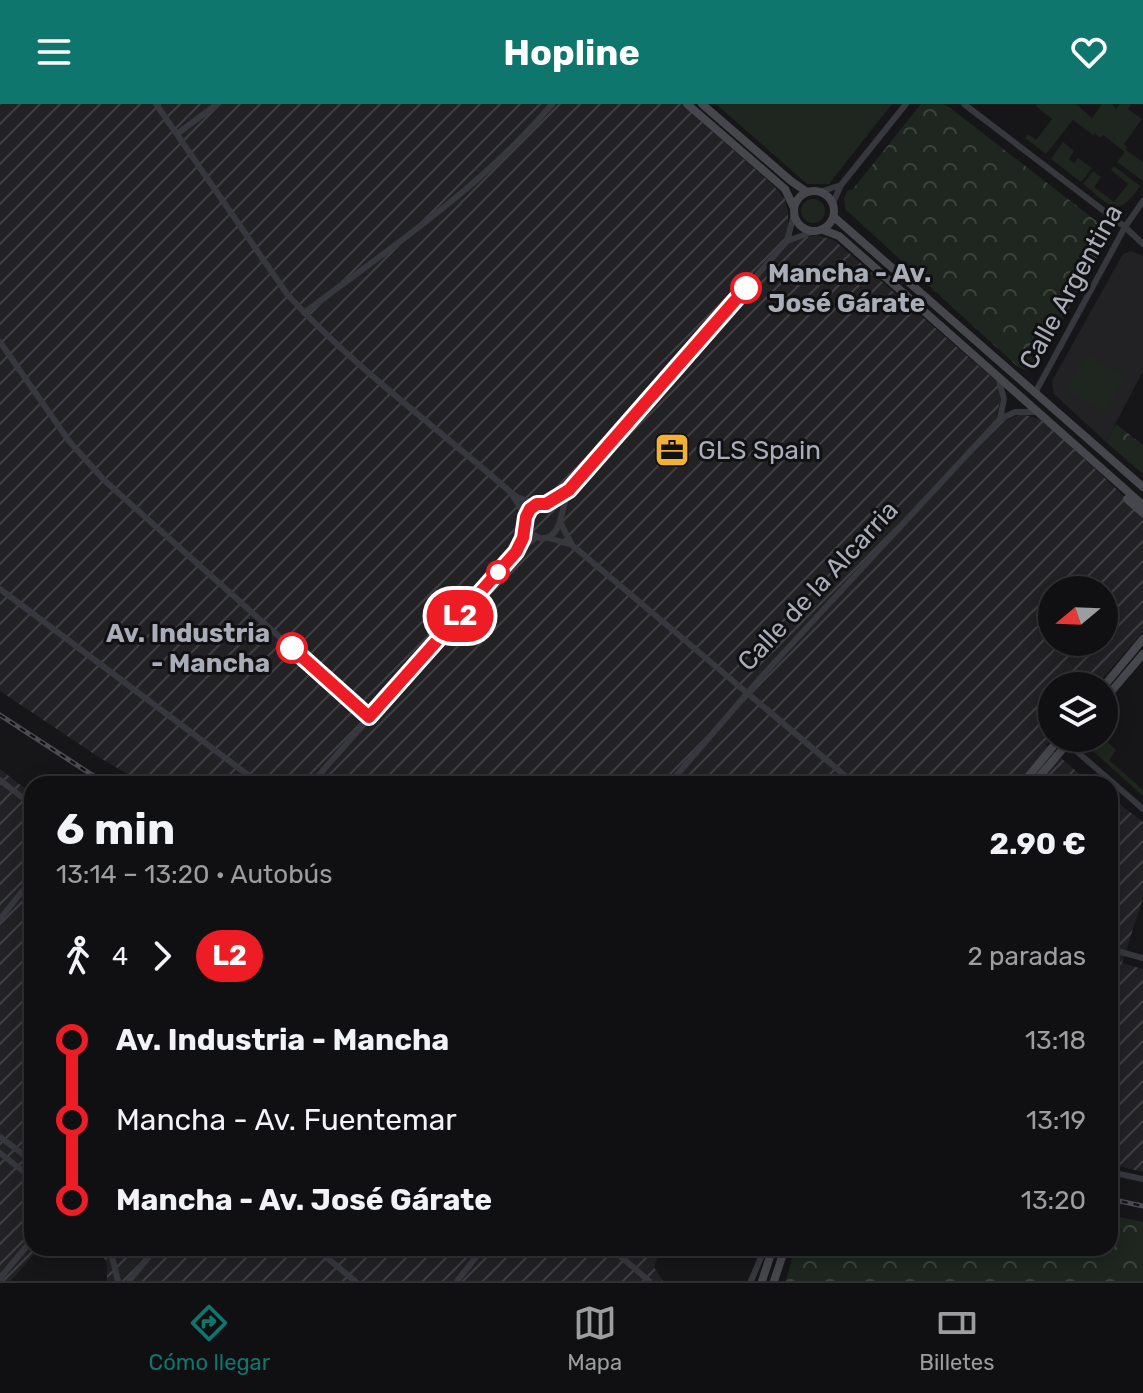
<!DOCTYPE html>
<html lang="es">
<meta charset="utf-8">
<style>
:root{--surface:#101012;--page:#1e1e20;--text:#f1f3f6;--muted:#9c9d9f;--line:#303032;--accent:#0f766e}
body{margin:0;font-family:Rubik,sans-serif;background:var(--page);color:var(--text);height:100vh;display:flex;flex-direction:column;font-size:30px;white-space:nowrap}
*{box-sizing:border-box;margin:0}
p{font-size:26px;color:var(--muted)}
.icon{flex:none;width:44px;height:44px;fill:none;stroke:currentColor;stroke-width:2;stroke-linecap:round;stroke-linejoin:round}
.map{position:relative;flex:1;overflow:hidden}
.details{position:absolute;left:24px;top:672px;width:1094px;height:480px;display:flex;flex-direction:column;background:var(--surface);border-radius:24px;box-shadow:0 4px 20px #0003,0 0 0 2px var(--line)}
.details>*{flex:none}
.badge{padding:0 16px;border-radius:26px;font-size:28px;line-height:52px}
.needle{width:52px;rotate:251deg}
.fabs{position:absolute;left:1038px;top:472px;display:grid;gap:16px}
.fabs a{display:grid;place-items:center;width:80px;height:80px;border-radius:50%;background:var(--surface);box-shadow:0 4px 20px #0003,0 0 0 2px var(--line);font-size:40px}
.map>.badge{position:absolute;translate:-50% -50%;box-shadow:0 0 0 4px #fff}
.legs{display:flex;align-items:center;gap:12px;height:88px;padding:0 32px;font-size:26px}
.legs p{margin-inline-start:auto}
.headline{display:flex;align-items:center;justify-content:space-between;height:136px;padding:0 32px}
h1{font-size:44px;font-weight:700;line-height:60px}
ul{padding:0 32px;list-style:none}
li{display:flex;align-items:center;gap:28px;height:80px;font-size:30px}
li i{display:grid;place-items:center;width:12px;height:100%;margin:0 10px;background:currentColor}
li i::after{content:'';width:20px;height:20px;margin:-10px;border:6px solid;border-radius:50%;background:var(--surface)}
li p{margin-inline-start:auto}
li:first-child i{background:linear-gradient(#0000 50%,currentColor 0)}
li:last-child i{background:linear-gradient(currentColor 50%,#0000 0)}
header{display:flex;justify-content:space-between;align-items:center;height:104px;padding:0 32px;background:var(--accent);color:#fff;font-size:36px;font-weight:700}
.tabs{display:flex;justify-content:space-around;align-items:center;height:112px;border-top:2px solid var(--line);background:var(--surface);font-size:22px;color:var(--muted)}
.tabs a{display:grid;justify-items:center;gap:4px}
.tabs .active{color:var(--accent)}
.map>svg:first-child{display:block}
</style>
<header><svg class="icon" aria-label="menu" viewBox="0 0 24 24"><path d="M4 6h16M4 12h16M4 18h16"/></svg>Hopline<svg class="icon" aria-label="heart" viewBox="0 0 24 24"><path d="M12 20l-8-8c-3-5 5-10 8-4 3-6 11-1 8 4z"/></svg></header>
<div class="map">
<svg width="1143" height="1177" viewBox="0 0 1143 1177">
<defs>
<pattern id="industrial-furrows" width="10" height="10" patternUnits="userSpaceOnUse" patternTransform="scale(2)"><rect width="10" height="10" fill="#222225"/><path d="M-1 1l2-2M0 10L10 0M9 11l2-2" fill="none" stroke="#3f3f43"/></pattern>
<pattern id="park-crowns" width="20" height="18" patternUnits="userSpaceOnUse" patternTransform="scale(2)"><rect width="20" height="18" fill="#1e261f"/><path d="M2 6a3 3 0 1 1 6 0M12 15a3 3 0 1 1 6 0" fill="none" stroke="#3c433d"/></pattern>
</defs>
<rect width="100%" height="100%" fill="#161618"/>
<path fill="#222225" d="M1131,147l12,5v115l-37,71 -52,-48 -2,-13 71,-127z"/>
<path fill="url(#industrial-furrows)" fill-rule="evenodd" d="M0,0h681l92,81 12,14 3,14v18l8,8 21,-4 17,5 162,141 5,14 -4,21 5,5 20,-7 21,6 100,94v118l-47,54h-44v52l-6,7 45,39h-946l-45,-26 -100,-67zM1052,486h52v52h-52z
M0,665l32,25v454h7l-28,33h-11z
M1110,693l33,25v76l-21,65 21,6v203l-33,-8z
M98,1144h563l-7,19 9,14h-556v-18z"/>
<path fill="#1e261f" d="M716,0h176l-63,80h-22z
M1037,0h39l16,14 10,-14h10l4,5 4,-5h11l-3,5 14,10 -18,25 3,3 -1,3 17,12v19l-26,-19 8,-10 -22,-17 -3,3 -5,-5 -2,2 -20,-15 -27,34 -21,-16 3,-4 8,6 16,-21 -16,-13z
M1063,38l11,9 -5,8 5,4 4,-5 14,10 -11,14 -30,-23z
M1114,62l26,20c-24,35 -29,19 -57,-2l10,-13 8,6 -7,10 20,15 14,-18 -17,-14z
M801 107a12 12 0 1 1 24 0a12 12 0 1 1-24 0Z
M1087,250l39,22 -21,37 -39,-23z
M1090,634h13l13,12 -7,10 34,30v6l-58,-52z"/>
<path fill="url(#park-crowns)" d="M921,0h22l6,3 159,123 1,6 -72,130c-7,4 -13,5 -20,0l-172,-157 -1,-11 3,-7 6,-2z
M1116,320l27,21v29l-37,-32z
M1110,1111l33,7v59h-357l9,-33h315z"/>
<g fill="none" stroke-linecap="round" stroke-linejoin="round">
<path stroke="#37383d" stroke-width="6" d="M156,0l131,190c66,73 147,131 221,196l9,7 20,7
M964,0l161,123 18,17
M177,30l40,-30
M820,88l21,-7
M833,99l8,-18 65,-81
M787,137l25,-9
M304,209c86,-65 178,-126 248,-209
M0,238l69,99 36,40 264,236
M999,276l5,19 -4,20
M1035,289l90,-166 18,-26
M513,392l13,21
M560,418l12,23 283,239
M526,420c3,7 6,12 14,14 23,4 21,-34 29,-48l218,-249 7,-27
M549,434l23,7
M519,442l11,-37 7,-5h9l20,-12
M0,485l260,195
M1074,645l69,60
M0,676l32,25
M311,680l205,-232 21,-15
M669,680l94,-109 237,-256 15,-7h23
M0,815l32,-40
M1110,845l33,9
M0,1033l32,24
M0,1049l32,25
M1110,1068l33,7
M110,1144l8,33
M315,1144l40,33
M611,1144l38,33
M0,1174l32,-38
M129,1177l27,-33
M457,1177l26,-33
M751,1177l14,-33"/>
<path stroke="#45474d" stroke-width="8" d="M687,0l98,85 9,19
M702,0l89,77 16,11
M794 107a20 20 0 1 1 40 0a20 20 0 1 1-40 0Z
M834,113l309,270
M823,126l16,6 8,7 296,262
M1127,395l16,14
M1104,582l39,-47
M1104,596l39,-46
M1022,680l38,-46
M1033,680l39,-46
M762,1177l11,-33
M774,1177l11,-33"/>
<g stroke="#4a4c52" stroke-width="5">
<path id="rail" d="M0,611l106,69
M1110,1095l33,7"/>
</g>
<use href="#rail" stroke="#111113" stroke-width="2" stroke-dasharray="6" stroke-linecap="butt"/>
</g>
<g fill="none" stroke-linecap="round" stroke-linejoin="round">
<g stroke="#fff" stroke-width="18">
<path id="line-1" d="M292,544l77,69 147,-165 7,-14 3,-21 4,-8 7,-5h9l23,-14 177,-202"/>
</g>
<use href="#line-1" stroke="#ee1c25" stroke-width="12"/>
</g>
<defs>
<g id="office-square" transform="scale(1.8)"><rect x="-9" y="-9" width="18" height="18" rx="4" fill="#f2b134" stroke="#111113"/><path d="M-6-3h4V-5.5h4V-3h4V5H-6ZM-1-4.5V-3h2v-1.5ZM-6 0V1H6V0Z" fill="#111"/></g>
</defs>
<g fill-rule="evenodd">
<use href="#office-square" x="672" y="346"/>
</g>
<g fill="#fff" stroke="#ee1c25" stroke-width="4">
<circle cx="746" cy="184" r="14"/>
<circle cx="498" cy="468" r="10"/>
<circle cx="292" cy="544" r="14"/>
</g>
<g text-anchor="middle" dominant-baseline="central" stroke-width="6" stroke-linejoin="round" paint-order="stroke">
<g font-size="26" font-weight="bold" fill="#a8adb8" stroke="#111113" text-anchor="start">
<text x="768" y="169">Mancha - Av.<tspan x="768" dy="30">José Gárate</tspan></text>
<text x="270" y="529" text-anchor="end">Av. Industria<tspan x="270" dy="30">- Mancha</tspan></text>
</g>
<g font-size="26" fill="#a8adb8" stroke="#111113">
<text transform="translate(1071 183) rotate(-61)">Calle Argentina</text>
<text transform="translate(818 482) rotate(-47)">Calle de la Alcarria</text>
</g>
<g font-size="26" fill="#a8adb8" stroke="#111113" text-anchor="start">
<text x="698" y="346">GLS Spain</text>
</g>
</g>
</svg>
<div class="fabs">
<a><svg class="needle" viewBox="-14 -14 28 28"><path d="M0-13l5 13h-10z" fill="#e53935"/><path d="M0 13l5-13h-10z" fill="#9c9d9f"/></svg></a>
<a><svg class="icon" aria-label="layers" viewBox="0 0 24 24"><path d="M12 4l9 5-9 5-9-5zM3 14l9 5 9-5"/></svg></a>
</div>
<b class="badge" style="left:460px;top:512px;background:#ee1c25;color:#fff">L2</b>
<section class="details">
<div class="headline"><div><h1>6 min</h1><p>13:14 – 13:20 · Autobús</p></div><b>2.90 €</b></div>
<div class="legs"><svg class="icon" aria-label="walk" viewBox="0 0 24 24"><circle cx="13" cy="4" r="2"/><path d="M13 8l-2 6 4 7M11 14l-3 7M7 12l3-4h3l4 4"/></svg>4<svg class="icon" aria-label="forward" viewBox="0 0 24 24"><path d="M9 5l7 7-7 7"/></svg><b class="badge" style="background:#ee1c25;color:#fff">L2</b><p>2 paradas</p></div>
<ul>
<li><i style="color:#ee1c25"></i><b>Av. Industria - Mancha</b><p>13:18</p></li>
<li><i style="color:#ee1c25"></i><span>Mancha - Av. Fuentemar</span><p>13:19</p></li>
<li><i style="color:#ee1c25"></i><b>Mancha - Av. José Gárate</b><p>13:20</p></li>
</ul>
</section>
</div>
<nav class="tabs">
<a class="active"><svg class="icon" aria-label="directions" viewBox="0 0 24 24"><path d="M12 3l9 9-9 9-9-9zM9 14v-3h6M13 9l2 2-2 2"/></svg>Cómo llegar</a>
<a><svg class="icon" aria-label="map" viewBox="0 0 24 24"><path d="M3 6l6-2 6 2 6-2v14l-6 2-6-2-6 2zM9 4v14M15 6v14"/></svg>Mapa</a>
<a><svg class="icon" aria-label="tickets" viewBox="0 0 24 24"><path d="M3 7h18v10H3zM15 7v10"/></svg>Billetes</a>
</nav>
